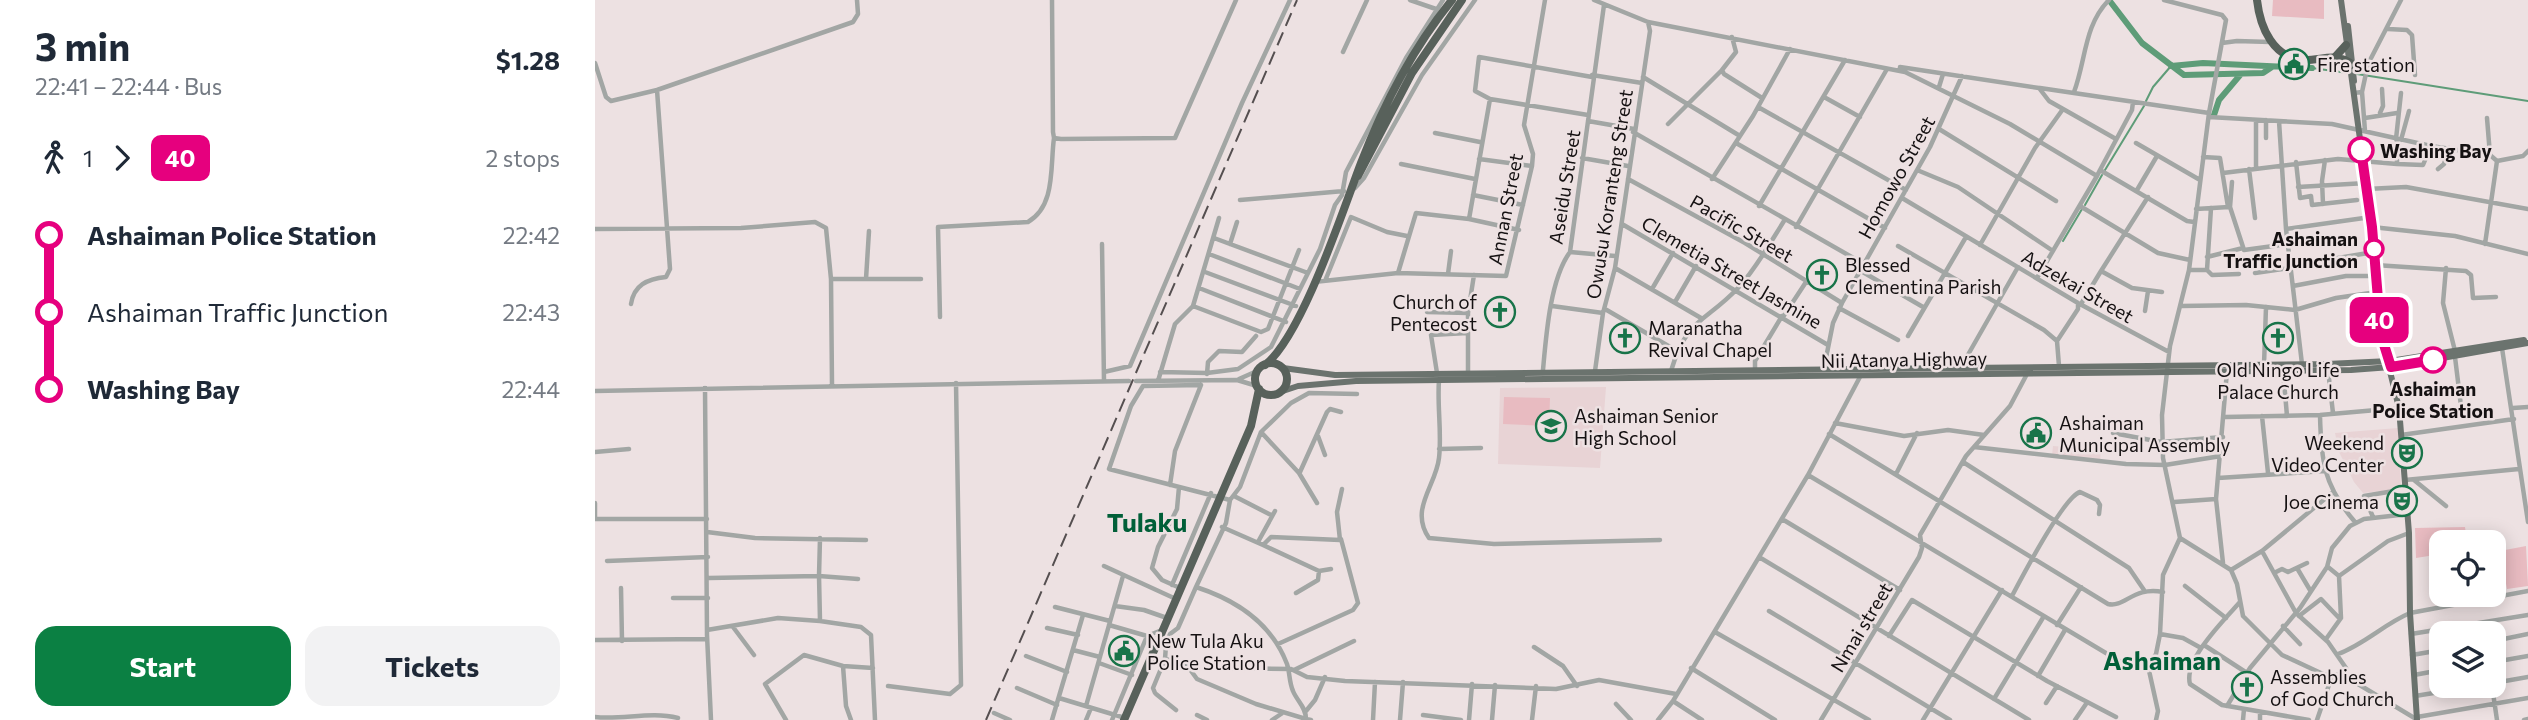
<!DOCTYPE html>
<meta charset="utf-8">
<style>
:root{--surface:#fff;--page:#f2f2f3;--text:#1f2937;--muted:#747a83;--accent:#0b8043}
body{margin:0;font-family:Commissioner,sans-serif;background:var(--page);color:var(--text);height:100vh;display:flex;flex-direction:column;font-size:26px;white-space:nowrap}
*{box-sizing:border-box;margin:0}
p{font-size:23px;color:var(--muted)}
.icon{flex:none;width:38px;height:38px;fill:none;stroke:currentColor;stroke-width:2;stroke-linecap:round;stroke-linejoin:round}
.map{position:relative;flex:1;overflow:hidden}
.details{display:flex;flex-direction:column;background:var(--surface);width:595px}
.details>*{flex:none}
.badge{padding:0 14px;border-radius:10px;font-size:24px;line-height:46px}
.fabs{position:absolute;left:1834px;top:530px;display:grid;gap:14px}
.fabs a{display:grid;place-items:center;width:77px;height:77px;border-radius:14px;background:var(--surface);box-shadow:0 4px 18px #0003;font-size:35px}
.map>.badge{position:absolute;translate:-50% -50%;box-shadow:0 0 0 4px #fff}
.legs{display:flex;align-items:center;gap:10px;height:77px;padding:0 35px;font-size:23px}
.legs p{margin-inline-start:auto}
.headline{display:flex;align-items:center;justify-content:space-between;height:119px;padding:0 35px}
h1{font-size:38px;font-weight:700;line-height:52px}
.action{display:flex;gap:14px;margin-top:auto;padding:14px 35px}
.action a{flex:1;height:80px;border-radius:21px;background:var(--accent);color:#fff;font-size:28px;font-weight:700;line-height:80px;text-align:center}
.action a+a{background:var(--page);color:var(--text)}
ul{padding:0 35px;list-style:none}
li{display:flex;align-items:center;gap:24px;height:77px;font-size:26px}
li i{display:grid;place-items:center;width:10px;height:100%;margin:0 9px;background:currentColor}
li i::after{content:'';width:18px;height:18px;margin:-9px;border:5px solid;border-radius:50%;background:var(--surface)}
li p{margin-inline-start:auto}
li:first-child i{background:linear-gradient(#0000 50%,currentColor 0)}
li:last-child i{background:linear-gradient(currentColor 50%,#0000 0)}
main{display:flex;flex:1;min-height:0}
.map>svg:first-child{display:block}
</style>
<main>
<section class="details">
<div class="headline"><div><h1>3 min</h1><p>22:41 – 22:44 · Bus</p></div><b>$1.28</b></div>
<div class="legs"><svg class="icon" aria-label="walk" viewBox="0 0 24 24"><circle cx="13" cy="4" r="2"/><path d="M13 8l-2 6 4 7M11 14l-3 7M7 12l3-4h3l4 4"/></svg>1<svg class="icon" aria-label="forward" viewBox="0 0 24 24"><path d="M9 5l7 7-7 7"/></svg><b class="badge" style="background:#e6007e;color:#fff">40</b><p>2 stops</p></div>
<ul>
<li><i style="color:#e6007e"></i><b>Ashaiman Police Station</b><p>22:42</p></li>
<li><i style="color:#e6007e"></i><span>Ashaiman Traffic Junction</span><p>22:43</p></li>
<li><i style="color:#e6007e"></i><b>Washing Bay</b><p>22:44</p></li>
</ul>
<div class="action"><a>Start</a><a>Tickets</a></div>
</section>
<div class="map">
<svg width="1933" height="720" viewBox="0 0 1933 720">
<rect width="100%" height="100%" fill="#ede1e2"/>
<path fill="#e8d3d5" d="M1011,387l-6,81 -102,-4 2,-76z
M1803,428l3,61 -38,4 -9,-11 -15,-30 -4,-19z
M1458,446l48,4 -1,10 -48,-4z"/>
<path fill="#e8bbc1" d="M1678,0h51v19l-52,-3z
M909,397l46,1 -1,28 -46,-2z
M1870,527l2,15h-26v12l-25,4 -1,-30z
M1931,546l2,40 -21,3 -7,-38z"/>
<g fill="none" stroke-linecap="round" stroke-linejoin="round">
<path stroke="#5e9c78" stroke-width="2" d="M1717,68l36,5
M1762,74l171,27
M1551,101l7,-14 18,-21
M1510,170l39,-64
M1490,205l17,-30
M1468,241l19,-32"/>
<path stroke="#5e9c78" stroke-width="6" d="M1514,0l33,43 42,32 79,-2 9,-6
M1576,66l32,-3 109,5
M1619,115l5,-15 22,-26"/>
<path stroke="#a2a6a4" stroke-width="4.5" d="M457,0l1,132 1,6 7,1 114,-1 61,-138
M815,0l26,9
M999,0l54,22 257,50 105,52 87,52 -60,102
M1569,0l58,15 4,5 -17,93 -20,157 -19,76 -8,69 1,43 17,80 51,32 6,14 6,32 39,39 41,19 20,1 73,44
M1793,29l19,1 5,5 3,40
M1137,37l4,15 -14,18 2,4 38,24
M1627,43l15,-2 33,1
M748,52l24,-52
M0,63l11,34 5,4 46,-11 196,-68 5,-8 -1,-14
M1305,71v-4l139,21 10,13 67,38
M997,75l50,8
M1048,77l97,59
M1344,87l4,-13
M1445,88l169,25
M1479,92c12,-32 10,-67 35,-92
M1767,92l3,39
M1759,93l8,-1 6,-28 33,-64
M1229,97l36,20
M1163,107l148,83
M1785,113l3,-7 -1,-17
M993,115l-98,-16 -15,-8 4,-34 113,20
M1614,117l123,7 99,22 59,9 7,6
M1770,118l32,-5
M1892,118l3,37
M993,121l46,8
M1684,121l7,108 16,135
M1073,124l54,-54
M1344,129l117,72
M1038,132l231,132
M840,133l45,9
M1671,138v-18
M1801,139l5,-46
M1806,140l8,-29
M1141,143l149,85
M1541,143l64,37
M1608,157l17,1 8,49
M987,158l46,8
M884,159l53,7
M1902,161l26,-5 5,-5
M1701,162l4,36 11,-2 1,9 45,-5
M806,164l74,15
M1802,164l26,1 8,-19
M1661,168v-48
M1654,169l6,49
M1843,169l6,-5 5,-16
M1322,170l41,17 95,64
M1505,170l32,-60 1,-8
M1628,173l115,-14 59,5v-25
M1502,176l3,-6 87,51 7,1
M1033,179l117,64 97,60
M1117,179l41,-63 37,-67
M1637,182l-2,25 14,43 44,-6
M1703,187l68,-4
M760,188l9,-10 58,-103 53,-75
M1772,189l39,-2 122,22
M1542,190l20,-34
M878,195l50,10
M1307,198l176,105 91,49
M645,200l104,-9
M1728,204l-1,-23 3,-21
M1164,206l86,-146
M1485,206l78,47 32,7
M1616,208l-4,62 5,5 27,-1
M1601,209l33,-2
M874,219l21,-120
M1027,224l206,121
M1201,227l91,-158
M1777,227l83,9 73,18
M0,229l146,-1 74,-6 11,6 5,51 1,106
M1691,229l85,-12
M619,238l94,35
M507,244l2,137
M635,244l7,-22
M1890,244l12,-83
M1385,245l55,-97 28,-39
M1303,246l146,84 13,11 2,25
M975,252l45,4
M614,254l91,35
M1612,257l36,-9
M1780,265l91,6 5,4 2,23 23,-1
M1695,266l84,-14
M1020,268l86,50
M1851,268l-3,35 12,48
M1594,270h18
M1266,271l62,36
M1506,271l47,-74
M610,272l91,34
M803,273l18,-60 53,6 50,11
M1660,273l35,-5
M853,274l3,-23
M236,279h90
M271,279l3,-48
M730,281l26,-64 36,15 20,4
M719,282l84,-9 108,3 26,-110 1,-12 -9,-29 21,-125
M1698,286l53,-10h30
M604,288l87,34
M1057,289l21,-36
M1080,302l21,-36
M36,304c3,-19 16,-25 35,-27l4,-8 -13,-179
M1486,304l20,-33 31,17 30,4
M598,306l68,26 7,-3 31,-79
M957,306l51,7
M1586,306l65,-1 49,5 41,-12 41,-6
M1244,308l59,32
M1010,309l72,42
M1550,311l3,-20
M832,312l41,1
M345,317l-2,-90 90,-5c28,-16 22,-56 26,-84
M1188,317l23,-35
M1313,336l58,-99
M1462,341l21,-32v-6
M1907,348l26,174
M1860,357l6,49
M1669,365l2,-58
M1366,367l57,-100
M1229,368l9,-45 9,-20 88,-156 32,-71
M948,370c3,-33 7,-91 27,-118l34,-247
M1160,370v-9l27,-45
M1688,370l4,46
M1733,370l5,43
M1000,371l8,-58 12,-45 35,-237 -2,-9
M1076,371c16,-54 34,-48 67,-83 18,-19 32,-45 46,-67
M509,372l26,-6 112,-263 48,-103
M565,372l47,1 31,-4 33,-22 49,-98 15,-44 7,-10 4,-23 60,-114 37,-58
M842,373l-6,-38 36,-2
M873,373v-60l6,-38
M612,374l1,-12 11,-11 23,1 14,-16
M644,379l18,-8
M844,380c-2,26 3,53 0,78 -3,28 -30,51 -10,80l65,6 166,-4
M541,381l101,-1 20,6
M563,381l17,-57 18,-18 26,-88
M606,385l-58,1 -12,20 -22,63 121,31 -4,23 -30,64c40,13 76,37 91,77 3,9 2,18 6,27 4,10 13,16 13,28l5,1
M110,388l2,247 4,85
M0,391l534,-10
M1918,408l15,-1
M1725,415c1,47 4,71 35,107
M1667,416l6,57
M1630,417l95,-2 79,-7
M1240,423l69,13 44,-6 36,5
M666,432l30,-29 18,-10 48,1
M1518,433l48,9 62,-5
M1234,434l279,170c17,4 25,-18 55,-12
M1806,435l113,-16
M723,436l7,19
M1379,447l152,17 39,1 56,-9
M844,449l42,-1
M0,452l34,-3
M1368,462l166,106 15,22
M705,472l27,-60 3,-3 11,3
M1301,474l21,-41
M1213,475l323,193 17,-2 8,-12 4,-20 3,-59 17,-37
M1623,478l107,-7
M1810,480l114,-11
M1819,480l32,26
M575,485l5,-34 26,-66
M584,487l-2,22 -19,38 -6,21 10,12 18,8
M639,496l37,19
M1621,499l7,64
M635,500l10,-13 21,-55 38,41 18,30
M1579,502l42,-3 11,-128
M0,503v16
M1778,517l-9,-21 42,-7
M0,519h112
M1187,519l118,71
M627,527l41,18 8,-8 69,3 -3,-28 5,-23
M112,532l48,6 111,2
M663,542l17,-31
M668,545l56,26 12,-2
M1667,551l34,62 32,29 18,26 -3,7
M1164,557l270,163
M12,561l101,-4
M509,566l72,33
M1733,567l11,9 49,-35 21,-8
M1702,568l13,22
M1636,570l31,-19 70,-58
M1679,573l8,-4 6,3 19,-9
M114,578l110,-2 1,-38
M577,585l39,-92
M1590,586l41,32
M26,588l1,53
M701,593l22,-13 1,-9
M1417,596c10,-19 52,-99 68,-104l17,8 3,5 -1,9
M78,598h35
M1645,602c-15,17 -57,58 -50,82l32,21 87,15
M520,606l29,4 23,8
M460,607l55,14
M1174,611l181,109
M1704,616l22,-17 19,20
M225,621l41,6 10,8 4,85
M514,625l38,11 15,-6
M1462,625l24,-38
M1688,626l17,18
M138,627l21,28
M452,628l31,7
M112,630l71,-12 42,3 -1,-45 39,3
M1120,632l154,88
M1565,634l23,4 18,10
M1816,634l117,-19
M1294,636l23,-36 135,81 69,36
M1731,639l15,-21 -2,-42
M0,640l112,-1
M1899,641l34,-7
M571,644l4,-10 8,-6 18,-41
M683,644l75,-34 5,-7 -17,-64
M1609,645l43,28
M939,647l29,19 14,20
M478,650l27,7
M1743,654c27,-10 46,-30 72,-41l118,-22
M1817,655l29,-5
M431,656l41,16
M570,659l21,5 11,15 59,25 50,15
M1899,662l34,-6
M504,663l33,12
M248,666l3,40 5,14
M1553,666l10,45 -2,9
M637,668l59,1 16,8 38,4 211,8 43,-9 77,14
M1096,668l84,52
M699,670l60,-29
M1819,675l27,-5
M1443,676l27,-46
M1899,683l34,-6
M293,686l62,8 11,-9 -5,-302
M1897,686l5,34
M422,688l40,17
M560,693l-2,-5 12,-29 1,-14
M561,694l20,16
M1820,696l62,-10
M464,698l66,20
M1399,699l50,-83
M1078,701l29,19
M1451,703l11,-17
M1021,704l15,16
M491,706l37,-130
M1632,706l23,-38 50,-60 27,-41 5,-19 18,-22 14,-7 44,-5
M711,711l9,-11 10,-23
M1665,712v8
M399,713l16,7
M602,715l10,5
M828,715l38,5
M0,717c28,3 56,-6 83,1
M1822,717l111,-19
M191,720l-21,-36 39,-29 39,11 30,2
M457,720l31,-105
M491,720l5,-12
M517,720l35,-84
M677,720l9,-6
M778,720l2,-38
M805,720l3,-38
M874,720l3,-36
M897,720l3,-35
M937,720l4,-34
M1063,720l15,-19 135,-226 53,-100
M1226,720l98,-163 3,-9 -2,-13 46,-79 44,-50 17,-32
M1328,720l79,-130
M1480,720l11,-16
M1648,720l1,-11
M1722,720l15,-44
M1929,720l4,-1"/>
<path stroke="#6b736e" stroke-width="6" d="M1746,0l31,227 9,108 18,73 10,125 1,80 7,107
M1753,26l6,55
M688,368l52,7 992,-11 63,-3 134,-21
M685,392l18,-6 58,-5 995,-11 40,-3 137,-24"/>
<path stroke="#58615b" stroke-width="8" d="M1662,0c3,27 16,59 48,60 19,0 31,-8 48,5
M1741,56l10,-11
M763,176l54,-103 50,-73
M660 379a16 16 0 1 1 32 0a16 16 0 1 1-32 0Z
M670,365c37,-29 78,-155 96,-202 22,-57 52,-115 91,-163
M529,720l127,-294 8,-37"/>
<path stroke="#554f50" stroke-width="2" stroke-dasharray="14 7" stroke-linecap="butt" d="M391,720l311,-720"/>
</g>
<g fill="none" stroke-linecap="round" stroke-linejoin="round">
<g stroke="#fff" stroke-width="16">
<path id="line-1" d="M1766,150l11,77 9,108 10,32 42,-7"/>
</g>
<use href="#line-1" stroke="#e6007e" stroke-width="10"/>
</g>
<defs>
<g id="civic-ring" transform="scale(1.575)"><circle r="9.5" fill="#ede1e2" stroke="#187449" stroke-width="1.5"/><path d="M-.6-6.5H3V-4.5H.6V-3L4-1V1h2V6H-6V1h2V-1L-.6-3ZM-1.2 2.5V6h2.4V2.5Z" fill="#187449"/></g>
<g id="church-ring" transform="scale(1.575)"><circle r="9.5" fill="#ede1e2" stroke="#187449" stroke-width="1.5"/><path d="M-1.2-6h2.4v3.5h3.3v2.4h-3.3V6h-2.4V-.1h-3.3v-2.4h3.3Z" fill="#187449"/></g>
<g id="school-ring" transform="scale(1.575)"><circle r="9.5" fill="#ede1e2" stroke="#187449" stroke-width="1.5"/><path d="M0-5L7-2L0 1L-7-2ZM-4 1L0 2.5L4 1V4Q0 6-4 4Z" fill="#187449"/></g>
<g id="theatre-ring" transform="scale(1.575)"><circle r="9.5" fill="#ede1e2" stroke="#187449" stroke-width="1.5"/><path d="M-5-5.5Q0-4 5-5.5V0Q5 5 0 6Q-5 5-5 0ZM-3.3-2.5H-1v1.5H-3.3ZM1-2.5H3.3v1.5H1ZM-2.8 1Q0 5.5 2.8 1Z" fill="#187449"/></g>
</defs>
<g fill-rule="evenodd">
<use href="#civic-ring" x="1699" y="64"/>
<use href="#church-ring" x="1227" y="275"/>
<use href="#church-ring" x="905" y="312"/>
<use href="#church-ring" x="1030" y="338"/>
<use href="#church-ring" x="1683" y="338"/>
<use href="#school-ring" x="956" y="426"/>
<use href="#civic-ring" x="1441" y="433"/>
<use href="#theatre-ring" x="1812" y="453"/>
<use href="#theatre-ring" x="1807" y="501"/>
<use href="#civic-ring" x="529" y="651"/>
<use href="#church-ring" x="1652" y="687"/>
</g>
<g fill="#fff" stroke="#e6007e" stroke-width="3.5">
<circle cx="1766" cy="150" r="12"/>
<circle cx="1779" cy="249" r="9"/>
<circle cx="1838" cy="360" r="12"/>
</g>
<g text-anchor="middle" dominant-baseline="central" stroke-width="5" stroke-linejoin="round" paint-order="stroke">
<g font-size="19" fill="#151112" stroke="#ede1e2" text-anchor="start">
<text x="1722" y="64">Fire station</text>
<text x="1250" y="264">Blessed<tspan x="1250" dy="22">Clementina Parish</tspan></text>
<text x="882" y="301" text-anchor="end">Church of<tspan x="882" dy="22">Pentecost</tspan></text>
<text x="1053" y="327">Maranatha<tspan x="1053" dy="22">Revival Chapel</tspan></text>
<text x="1683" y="369" text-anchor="middle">Old Ningo Life<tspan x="1683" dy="22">Palace Church</tspan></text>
<text x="979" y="415">Ashaiman Senior<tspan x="979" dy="22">High School</tspan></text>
<text x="1464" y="422">Ashaiman<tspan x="1464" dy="22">Municipal Assembly</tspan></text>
<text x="1789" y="442" text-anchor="end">Weekend<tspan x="1789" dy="22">Video Center</tspan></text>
<text x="1784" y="501" text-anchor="end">Joe Cinema</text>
<text x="552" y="640">New Tula Aku<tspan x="552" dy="22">Police Station</tspan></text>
<text x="1675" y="676">Assemblies<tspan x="1675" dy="22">of God Church</tspan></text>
</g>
<g font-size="19" font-weight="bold" fill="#151112" stroke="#ede1e2" text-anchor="start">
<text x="1785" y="150">Washing Bay</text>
<text x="1763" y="238" text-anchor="end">Ashaiman<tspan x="1763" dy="22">Traffic Junction</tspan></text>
<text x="1838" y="388" text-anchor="middle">Ashaiman<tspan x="1838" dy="22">Police Station</tspan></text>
</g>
<g font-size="19" fill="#151112" stroke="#ede1e2">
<text transform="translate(1301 177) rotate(-61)">Homowo Street</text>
<text transform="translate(969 187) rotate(-81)">Aseidu Street</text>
<text transform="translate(1014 194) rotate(-81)">Owusu Koranteng Street</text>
<text transform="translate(910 209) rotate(-79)">Annan Street</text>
<text transform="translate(1147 228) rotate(30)">Pacific Street</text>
<text transform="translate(1137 272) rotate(30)">Clemetia Street Jasmine</text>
<text transform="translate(1483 286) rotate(30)">Adzekai Street</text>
<text transform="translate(1309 359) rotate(-1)">Nii Atanya Highway</text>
<text transform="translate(1266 627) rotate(-59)">Nmai street</text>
</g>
<g font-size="26" font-weight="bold" fill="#015f38" stroke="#ede1e2">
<text x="552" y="521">Tulaku</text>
<text x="1567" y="659">Ashaiman</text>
</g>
</g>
</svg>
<div class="fabs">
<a><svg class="icon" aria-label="locate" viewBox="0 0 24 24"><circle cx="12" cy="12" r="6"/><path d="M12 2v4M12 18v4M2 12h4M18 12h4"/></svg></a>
<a><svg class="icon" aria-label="layers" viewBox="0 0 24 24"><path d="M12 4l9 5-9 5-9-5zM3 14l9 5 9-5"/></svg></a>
</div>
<b class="badge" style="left:1784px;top:320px;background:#e6007e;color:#fff">40</b>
</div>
</main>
